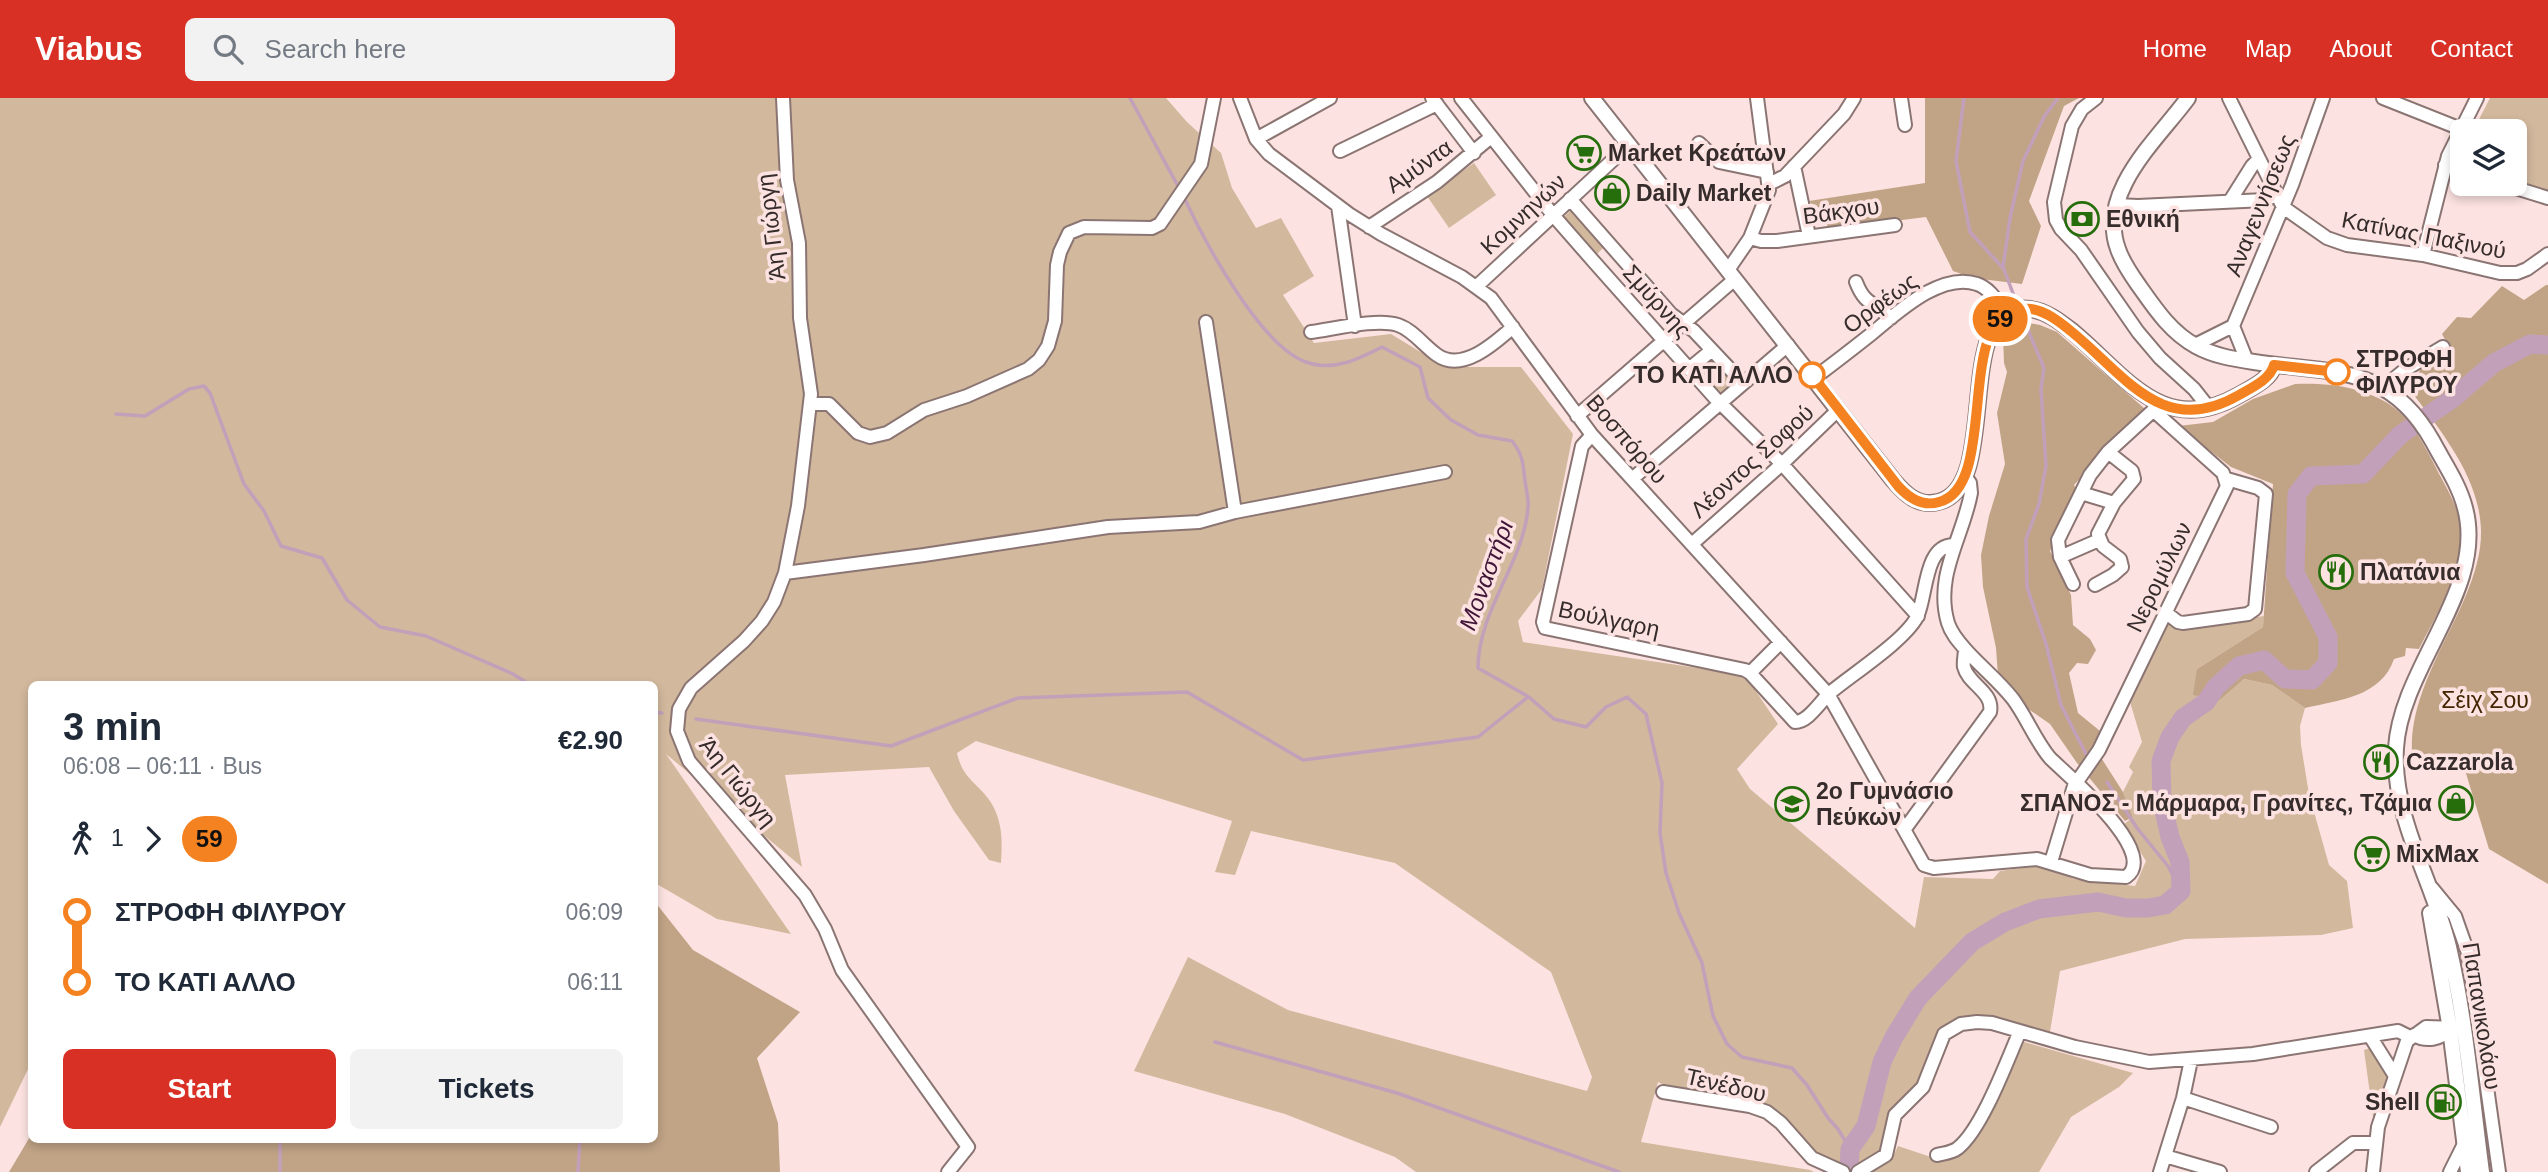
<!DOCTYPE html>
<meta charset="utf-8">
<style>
:root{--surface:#fff;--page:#f2f2f3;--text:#1f2937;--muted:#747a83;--accent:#d93025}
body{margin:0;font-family:Helvetica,sans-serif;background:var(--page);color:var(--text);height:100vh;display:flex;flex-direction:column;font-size:26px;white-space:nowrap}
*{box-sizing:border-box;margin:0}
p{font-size:23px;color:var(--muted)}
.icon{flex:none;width:38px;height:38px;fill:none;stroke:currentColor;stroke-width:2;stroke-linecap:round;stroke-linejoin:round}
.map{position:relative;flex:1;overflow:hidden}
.details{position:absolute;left:28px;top:583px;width:630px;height:462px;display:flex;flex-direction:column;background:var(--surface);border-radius:10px;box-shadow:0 4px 10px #0003}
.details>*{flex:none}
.badge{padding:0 14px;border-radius:23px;font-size:24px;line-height:46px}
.fabs{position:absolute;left:2450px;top:21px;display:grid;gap:14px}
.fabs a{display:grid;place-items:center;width:77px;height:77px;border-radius:10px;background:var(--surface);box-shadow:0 4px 10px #0003;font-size:35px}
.map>.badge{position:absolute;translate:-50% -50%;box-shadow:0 0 0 4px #fff}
.legs{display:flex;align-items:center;gap:10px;height:77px;padding:0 35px;font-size:23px}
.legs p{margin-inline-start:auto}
.headline{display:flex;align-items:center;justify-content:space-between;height:119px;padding:0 35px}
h1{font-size:38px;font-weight:700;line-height:52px}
.action{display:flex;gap:14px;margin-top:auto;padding:14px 35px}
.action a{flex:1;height:80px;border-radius:10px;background:var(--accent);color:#fff;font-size:28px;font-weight:700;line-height:80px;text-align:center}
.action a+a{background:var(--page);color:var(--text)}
ul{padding:0 35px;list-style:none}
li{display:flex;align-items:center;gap:24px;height:70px;font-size:26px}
li i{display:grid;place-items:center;width:10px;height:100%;margin:0 9px;background:currentColor}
li i::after{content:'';width:18px;height:18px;margin:-9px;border:5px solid;border-radius:50%;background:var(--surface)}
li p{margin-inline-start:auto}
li:first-child i{background:linear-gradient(#0000 50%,currentColor 0)}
li:last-child i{background:linear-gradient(currentColor 50%,#0000 0)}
header{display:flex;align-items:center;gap:42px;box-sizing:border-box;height:98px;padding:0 35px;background:var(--accent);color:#fff}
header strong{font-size:33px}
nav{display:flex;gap:38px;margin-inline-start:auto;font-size:24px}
.search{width:490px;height:63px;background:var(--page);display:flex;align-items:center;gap:18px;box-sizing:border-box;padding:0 24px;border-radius:10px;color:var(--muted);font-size:26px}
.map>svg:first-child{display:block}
</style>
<header>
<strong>Viabus</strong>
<div class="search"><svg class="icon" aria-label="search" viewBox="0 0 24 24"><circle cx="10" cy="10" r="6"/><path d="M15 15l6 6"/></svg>Search here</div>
<nav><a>Home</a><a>Map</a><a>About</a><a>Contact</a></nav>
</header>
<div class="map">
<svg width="2548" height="1074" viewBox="0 0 2548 1074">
<rect width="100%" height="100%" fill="#fce3e1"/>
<path fill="#d2b89d" d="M0,0h1166l21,24 34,31 11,35 24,40 25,-10 33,58 -31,19 31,48 77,-9 54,33h76l52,67 -31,155 -24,32 5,21 222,33 33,49 -41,45 13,20 165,139 9,-51 69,2 7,-8 35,-5 15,1 24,12 61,7 11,-25 -23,-36 10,-8 -10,-25 10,-20 -4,-5 13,-25 -12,-40 38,-81 29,5 67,-10 -1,11 -66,42 23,31 24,-21 28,6 33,23 -5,18 1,19 8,49 20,71 18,16 6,47 -32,7 -136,4 -125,32 -10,61 -69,-16 -21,4 -44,68 -34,62 -28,20h-7l-26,-10 -60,-55 -9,-6 -8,6 -69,-15 -17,-8 -17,60 169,28 4,2h-398l-21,-15 -110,-43 -151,-43 54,-114 100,53 299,81 5,-14 -41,-105 -156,-109 -144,-32 -16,44 -20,-3 17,-51 -256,-80 -19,12c6,29 26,32 37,55 9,19 8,35 7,55l-12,-3 -35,-49 -25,-44 -144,8 17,92 -136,-113 125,180 -74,-15 -62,-36 -1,-199h-622l-1,379 -31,64z
M2490,0h58v93l-33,-12v-48h-42z
M1474,65l22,32 -47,33 -22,-32z
M1572,111l33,37 -10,10 -32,-38z
M1711,258l24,26 -15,13 -25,-25z
M2024,944l109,31 -14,14 -48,30 -32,55h-169l21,-11 7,-15 39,13 25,-8 24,-29z
M2374,949l19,30 -19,47 -10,-74z"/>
<path fill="#c1a486" d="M1925,0h154l-15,8 -35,95 12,25 -19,58 -49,-6 -20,-7 -27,-54 -96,12 -21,-28 116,-18z
M2546,187h2v599l-59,-35 -28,-92 -49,-3c-2,-37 12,-69 27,-102 17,-35 43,-81 42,-121 -1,-53 -40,-100 -71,-141l11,-22 27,-23 -6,-11 15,-17 14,1 31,-32 22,14z
M2018,223l22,4 17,7 88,77 -71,76 4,7 -28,59 21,44 2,30 17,14 6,11 -8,14 -11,-1 -8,10 9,40 22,18 5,15 -5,10 23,36 10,25 -8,4 -48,-58 -27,-39 -29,-20 -23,-28 -2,-28 -13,-61 -2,-32 8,-39 16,-52 -8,-51 10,-41 -3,-9 -1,-28z
M2295,286c39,-2 87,5 113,37 14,17 24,40 35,60 10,19 23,42 19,65 -5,36 -27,71 -43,103l-13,-1 -1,8 -11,3c-13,38 -55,41 -89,49l-33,-23 -28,-6 -24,21 -27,-5 4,-26 66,-42 10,-143 -42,-17 -53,-41 35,-4 40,-23z
M655,804l38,48 107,62 -43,46 21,65 2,49h-771l22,-37 1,4h622z"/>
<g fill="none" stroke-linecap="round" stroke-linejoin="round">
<path stroke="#c3a0ba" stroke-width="3.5" d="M1130,0l49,90
M1964,0l-8,63 14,71 32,35
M1183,97c20,44 77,151 123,167 27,10 53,-3 76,-15l38,20 8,31 23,22 27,15 34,6c11,14 11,22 13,40 1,8 4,18 3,27 -5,56 -50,103 -50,160l51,29 25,22 32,8 20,-20 21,-10 19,17 16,69 -2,50 6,40 13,40 23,50 11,53 14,28 15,13 50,11 15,17 21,33 10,11 12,20
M2019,211l-16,-42 7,-49 13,-57 21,-44 14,-19
M2022,218l22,52 -3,21 5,77 -7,38 -13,35 1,48 19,57 15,61 25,49
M116,316l29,2 44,-27 15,-3 6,7 34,91 20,27 17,35 41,12 25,42 33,27 46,9 87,38 16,10
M654,614l8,1
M696,621l195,27 127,-48 169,-6 116,68 175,-23 50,-40
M2107,684l30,46 31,38 13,25
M1215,944l182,51 222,79
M280,1074v-33
M578,1074l2,-33"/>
<path stroke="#c3a0ba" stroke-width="19" d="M1849,1071l1,-20 16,-23 16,-64 12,-25 24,-39 54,-56 33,-20 34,-13 59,-7 28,6h22l17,-3 16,-14 -1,-29 -10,-25 -8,-35 -1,-41 9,-24 13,-19 23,-16 10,-15 23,-21 25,-6 21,19 27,1 16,-17v-26l-33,-64 2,-79 14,-18 52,-2 37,-39 52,-36 42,-36 36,-19 18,1"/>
<g stroke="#8b7573" stroke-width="16">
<path id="minor" d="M783,0l4,82 12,63 1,75 11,76 -13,112 -13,67 -11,29 -12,19 -18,20 -53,47 -12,21 -2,22 12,30 116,134 20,34 17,41 126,177 -20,25
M1240,0l16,41 74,-41
M1432,0l42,55
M1461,0l92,117 42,48 120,135 67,66 136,152
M1901,0l4,27
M2096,0l-14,11 -10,17 -18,76 2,18 5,9 20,21 57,82 22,26 34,31 15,19
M2229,0l54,109 44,31 20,7 76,10 77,18h17l10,-4 21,-15
M2383,0l78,31
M1256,41l13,15 80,60 32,20 81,43 29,21 101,137 236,259 96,171 10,3 103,-9 53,16 36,2c35,-24 -59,-102 -76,-119 -15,-18 -23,-40 -37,-59 -14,-18 -33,-33 -48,-50 -7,-8 -14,-16 -17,-26 -14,-47 15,-86 23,-130l-1,-10 -5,-7
M1699,45l20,19 48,10
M1340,53l97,-47
M2445,67l17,5
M1794,68l15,70
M1769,86l16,-8 59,-62 10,-16
M2503,86l45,14
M1570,101l101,115 23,17 49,52
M2230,103l22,-35 6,-6
M2116,107l22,1 127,-6 11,-5
M1338,108l17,120
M1369,129l68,-45 54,-45
M1750,140l11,3h16l118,-16
M2423,157l25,-99 29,-58
M1728,172l22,-32 19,-48 -12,-92
M1856,184c9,24 19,20 35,36
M1477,188l152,-141
M1206,224l29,190
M2233,228l14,35
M1311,234c23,-3 66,-14 87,-7 15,5 26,21 39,30 25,18 58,-12 76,-28
M2195,247l38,-19 59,-141 31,-87
M1689,271l23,-19
M1814,280c19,-14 37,-28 56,-43 25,-20 70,-64 107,-51 13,4 22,20 30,30
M2384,289l22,-18 37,-22
M810,306h19l29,29 12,4 17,-4 37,-23 43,-14 61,-27 11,-9 9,-14 7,-25 2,-56 3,-13 9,-19 15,-6 68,1 8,-4 41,-60 13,-66
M1577,318l158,-137
M1592,337l-10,11 -39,176 2,6 200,42 5,3 45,49c14,0 26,-22 36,-30 23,-19 73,-51 86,-75 10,-21 7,-71 36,-72
M1632,381l156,-134
M2081,395l33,10
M1693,445l89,-79 56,-54
M2060,459l39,-17
M785,475l139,-18 184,-28 91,-5 36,-10 210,-40
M2073,486l-13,-27 -2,-17 32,-65 18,-23 49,-45
M2095,487l18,-10 9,-8 -2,-8 -17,-13 -5,-12 16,-31 20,-24 -2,-8 -24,-19
M2165,514l13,10 5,1 65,-9 7,-5 11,-115 -8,-6 -31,-9
M1750,575l31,-31
M1907,728l83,-114c4,-20 -22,-28 -26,-45 -1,-5 1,-13 1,-18
M2051,764l23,-76 25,-36 128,-264 -4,-13 -70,-63
M2432,790l23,28 13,37 31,219
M2414,937c12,7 26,5 36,-6
M2370,938l25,40
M1663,994l87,14 17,6 14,11 31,35 31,14
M2183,1000l88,29
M1937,1057c7,-2 15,-2 21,-7 24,-19 49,-87 62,-117
M2165,1058l55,16
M1858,1074l28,-17 9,-40 28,-28 21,-53 17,-10 16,-2 15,1 83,24 74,15 104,-8 145,-23 12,6
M2160,1074l23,-74 8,-38
M2316,1074l37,-29h22
M2373,1074l5,-45 29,-86 19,-14 31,1
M2450,1074l14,-28"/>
</g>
<g stroke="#8b7573" stroke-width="18">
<path id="major" d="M1592,0l301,382c12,14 25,27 45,22 66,-14 11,-203 92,-193 16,2 29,12 42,22 53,44 91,108 167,64 12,-7 32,-16 35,-30
M2188,0c-30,41 -91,94 -70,151 4,12 12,24 19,34 17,24 33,49 59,63 18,10 38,13 58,16 78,12 135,1 179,80 11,21 26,42 32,66 22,81 -64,158 -69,240 -4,70 37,133 53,199 17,73 23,150 33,225
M2430,815l20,116 18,143"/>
</g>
<use href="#minor" stroke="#fff" stroke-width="12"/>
<use href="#major" stroke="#fff" stroke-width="14"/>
</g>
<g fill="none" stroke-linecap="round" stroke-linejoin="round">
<g stroke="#fff" stroke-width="16">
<path id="line-1" d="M1812,277l86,111c11,12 24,21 41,16 64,-16 10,-205 92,-193 15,2 29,13 41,23 54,44 91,107 167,63 12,-7 31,-15 35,-30l63,7"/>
</g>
<use href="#line-1" stroke="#f58220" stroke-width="10"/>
</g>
<defs>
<g id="supermarket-ring" transform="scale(1.75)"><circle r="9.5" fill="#fce3e1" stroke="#266e0c" stroke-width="1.5"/><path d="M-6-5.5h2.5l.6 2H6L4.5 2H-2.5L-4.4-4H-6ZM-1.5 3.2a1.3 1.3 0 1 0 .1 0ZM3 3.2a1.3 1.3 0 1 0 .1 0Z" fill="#266e0c"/></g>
<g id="shop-ring" transform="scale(1.75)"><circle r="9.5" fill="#fce3e1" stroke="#266e0c" stroke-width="1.5"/><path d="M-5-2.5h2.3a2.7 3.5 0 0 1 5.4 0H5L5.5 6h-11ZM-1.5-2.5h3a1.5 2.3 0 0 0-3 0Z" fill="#266e0c"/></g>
<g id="bank-ring" transform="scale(1.75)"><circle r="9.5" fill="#fce3e1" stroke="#266e0c" stroke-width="1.5"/><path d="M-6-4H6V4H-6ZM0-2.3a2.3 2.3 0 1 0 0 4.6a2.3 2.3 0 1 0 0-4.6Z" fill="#266e0c"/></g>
<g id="restaurant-ring" transform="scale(1.75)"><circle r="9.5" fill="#fce3e1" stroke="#266e0c" stroke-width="1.5"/><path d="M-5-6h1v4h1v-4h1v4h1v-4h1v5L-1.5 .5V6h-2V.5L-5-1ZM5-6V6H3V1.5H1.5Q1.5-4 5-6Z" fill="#266e0c"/></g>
<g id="school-ring" transform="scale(1.75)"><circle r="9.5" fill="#fce3e1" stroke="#266e0c" stroke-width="1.5"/><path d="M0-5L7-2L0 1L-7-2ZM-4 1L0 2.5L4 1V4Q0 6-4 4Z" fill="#266e0c"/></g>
<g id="fuel-ring" transform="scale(1.75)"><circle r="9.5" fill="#fce3e1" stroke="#266e0c" stroke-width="1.5"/><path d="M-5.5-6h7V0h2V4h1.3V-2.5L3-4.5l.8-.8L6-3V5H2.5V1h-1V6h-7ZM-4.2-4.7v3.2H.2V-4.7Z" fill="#266e0c"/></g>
</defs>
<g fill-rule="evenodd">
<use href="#supermarket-ring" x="1584" y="55"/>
<use href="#shop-ring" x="1612" y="95"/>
<use href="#bank-ring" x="2082" y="121"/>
<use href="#restaurant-ring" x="2336" y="474"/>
<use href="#restaurant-ring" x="2381" y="664"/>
<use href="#shop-ring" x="2456" y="705"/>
<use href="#school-ring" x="1792" y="706"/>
<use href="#supermarket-ring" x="2372" y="756"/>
<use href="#fuel-ring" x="2444" y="1004"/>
</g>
<g fill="#fff" stroke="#f58220" stroke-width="3.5">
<circle cx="2337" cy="274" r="12"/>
<circle cx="1812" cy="277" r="12"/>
</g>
<g text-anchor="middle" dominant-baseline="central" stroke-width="7" stroke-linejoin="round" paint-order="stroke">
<g font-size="23" font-weight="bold" fill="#352c2b" stroke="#fce3e1" text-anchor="start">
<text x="1608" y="55">Market Κρεάτων</text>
<text x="1636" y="95">Daily Market</text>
<text x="2106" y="121">Εθνική</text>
<text x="2360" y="474">Πλατάνια</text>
<text x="2406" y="664">Cazzarola</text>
<text x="1816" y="693">2ο Γυμνάσιο<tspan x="1816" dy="26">Πεύκων</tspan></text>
<text x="2432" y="705" text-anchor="end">ΣΠΑΝΟΣ - Μάρμαρα, Γρανίτες, Τζάμια</text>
<text x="2396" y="756">MixMax</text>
<text x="2420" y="1004" text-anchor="end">Shell</text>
</g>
<g font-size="23" fill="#352c2b" stroke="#fce3e1">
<text transform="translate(1419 68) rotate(-35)">Αμύντα</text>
<text transform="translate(2260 107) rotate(-68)">Αναγεννήσεως</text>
<text transform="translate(1841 113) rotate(-8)">Βάκχου</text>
<text transform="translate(1523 116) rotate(-43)">Κομνηνών</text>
<text transform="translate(771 129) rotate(-97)">Άη Γιώργη</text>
<text transform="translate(2424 137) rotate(11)">Κατίνας Παξινού</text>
<text transform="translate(1657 203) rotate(48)">Σμύρνης</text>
<text transform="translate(1880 205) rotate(-36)">Ορφέως</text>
<text transform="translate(1627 341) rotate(49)">Βοσπόρου</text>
<text transform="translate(1752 363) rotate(-42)">Λέοντος Σοφού</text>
<text transform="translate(2159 479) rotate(-64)">Νερομύλων</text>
<text transform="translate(1609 521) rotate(12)">Βούλγαρη</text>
<text transform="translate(738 684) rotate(51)">Άη Γιώργη</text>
<text transform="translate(2482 918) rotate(81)">Παπανικολάου</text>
<text transform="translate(1726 987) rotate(13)">Τενέδου</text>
</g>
<g font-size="23" font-weight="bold" fill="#352c2b" stroke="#fce3e1" text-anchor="start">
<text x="2356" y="261">ΣΤΡΟΦΗ<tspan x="2356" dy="26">ΦΙΛΥΡΟΥ</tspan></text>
<text x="1793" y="277" text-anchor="end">ΤΟ ΚΑΤΙ ΑΛΛΟ</text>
</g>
<g font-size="23" fill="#422500" stroke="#fce3e1">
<text x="2485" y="602">Σέιχ Σου</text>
</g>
<g font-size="24" font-style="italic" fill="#411639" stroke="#fce3e1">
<text transform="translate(1486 477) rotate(-70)">Μοναστήρι</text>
</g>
</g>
</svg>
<div class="fabs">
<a><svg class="icon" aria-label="layers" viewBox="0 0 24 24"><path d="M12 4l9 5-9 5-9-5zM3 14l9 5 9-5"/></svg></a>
</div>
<b class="badge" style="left:2000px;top:221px;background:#f58220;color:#111">59</b>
<section class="details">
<div class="headline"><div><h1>3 min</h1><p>06:08 – 06:11 · Bus</p></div><b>€2.90</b></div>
<div class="legs"><svg class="icon" aria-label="walk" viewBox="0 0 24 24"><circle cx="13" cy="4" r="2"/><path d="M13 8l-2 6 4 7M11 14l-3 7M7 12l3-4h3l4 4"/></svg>1<svg class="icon" aria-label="forward" viewBox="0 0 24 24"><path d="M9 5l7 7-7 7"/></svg><b class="badge" style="background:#f58220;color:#111">59</b></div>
<ul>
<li><i style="color:#f58220"></i><b>ΣΤΡΟΦΗ ΦΙΛΥΡΟΥ</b><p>06:09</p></li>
<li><i style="color:#f58220"></i><b>ΤΟ ΚΑΤΙ ΑΛΛΟ</b><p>06:11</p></li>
</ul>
<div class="action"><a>Start</a><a>Tickets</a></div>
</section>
</div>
